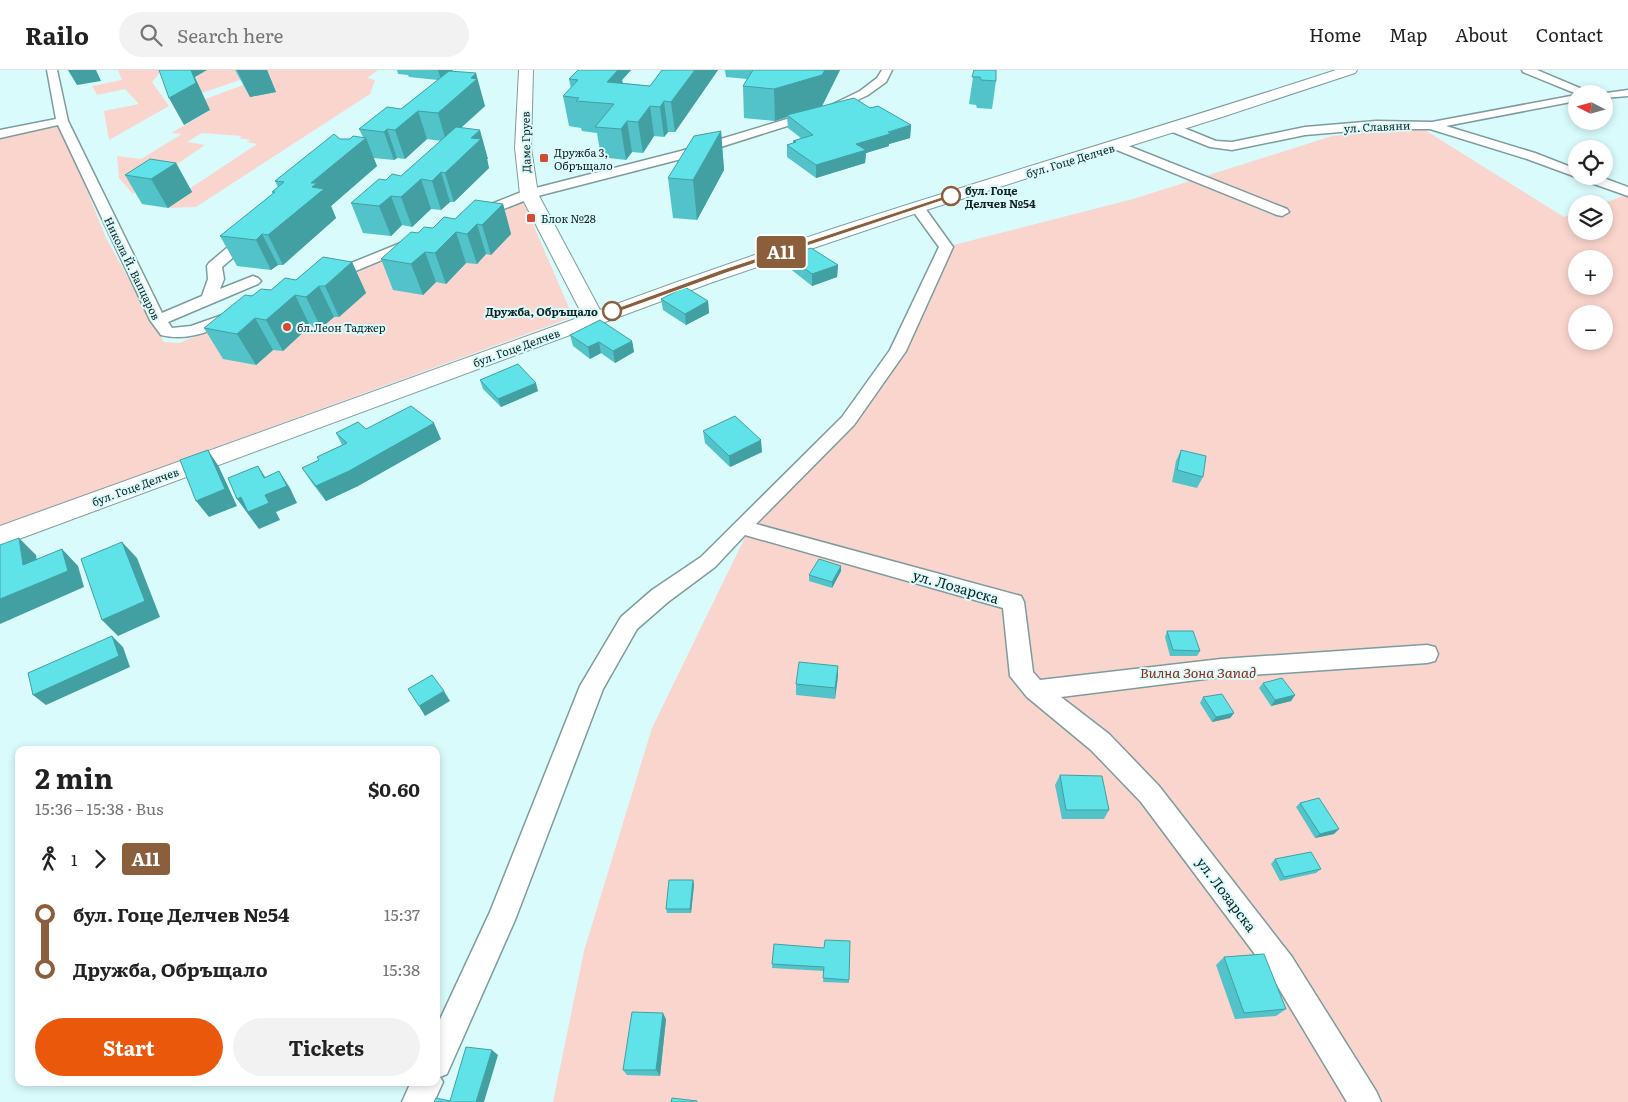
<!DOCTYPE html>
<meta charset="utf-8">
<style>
:root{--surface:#fff;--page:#f2f2f2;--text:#222;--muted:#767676;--line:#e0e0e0;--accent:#ea580c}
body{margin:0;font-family:Literata,serif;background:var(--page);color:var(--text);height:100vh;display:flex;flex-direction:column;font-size:19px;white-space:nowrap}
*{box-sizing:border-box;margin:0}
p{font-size:16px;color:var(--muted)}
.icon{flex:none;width:28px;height:28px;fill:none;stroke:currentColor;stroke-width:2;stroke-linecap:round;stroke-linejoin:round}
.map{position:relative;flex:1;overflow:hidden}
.drawer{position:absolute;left:15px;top:676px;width:425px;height:340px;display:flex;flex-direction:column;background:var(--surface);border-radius:10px;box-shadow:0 2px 8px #0003}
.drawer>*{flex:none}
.badge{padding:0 10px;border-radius:4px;font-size:18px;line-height:32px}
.needle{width:32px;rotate:276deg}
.controls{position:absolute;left:1568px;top:15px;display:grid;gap:10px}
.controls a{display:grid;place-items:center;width:45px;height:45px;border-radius:50%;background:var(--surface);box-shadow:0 2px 8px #0003;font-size:25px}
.map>.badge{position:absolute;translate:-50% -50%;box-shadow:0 0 0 2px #fff}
.legs{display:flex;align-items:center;gap:8px;height:55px;padding:0 20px;font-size:16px}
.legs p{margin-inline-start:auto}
.headline{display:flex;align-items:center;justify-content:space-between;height:85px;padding:0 20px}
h1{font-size:28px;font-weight:700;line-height:38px}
.primary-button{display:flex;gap:10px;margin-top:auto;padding:10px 20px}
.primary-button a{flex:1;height:58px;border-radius:30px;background:var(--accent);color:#fff;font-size:20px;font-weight:700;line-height:58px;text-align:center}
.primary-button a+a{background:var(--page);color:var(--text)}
ul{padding:0 20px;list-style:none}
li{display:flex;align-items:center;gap:18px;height:55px;font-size:19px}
li i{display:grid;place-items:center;width:8px;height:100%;margin:0 6px;background:currentColor}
li i::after{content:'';width:12px;height:12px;margin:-6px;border:4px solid;border-radius:50%;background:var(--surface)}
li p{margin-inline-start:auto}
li:first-child i{background:linear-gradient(#0000 50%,currentColor 0)}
li:last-child i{background:linear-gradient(currentColor 50%,#0000 0)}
header{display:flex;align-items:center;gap:30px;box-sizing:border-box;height:70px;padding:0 25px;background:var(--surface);border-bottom:1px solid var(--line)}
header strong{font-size:24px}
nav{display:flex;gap:28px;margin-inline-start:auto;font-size:18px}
.search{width:350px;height:45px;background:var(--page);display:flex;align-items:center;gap:12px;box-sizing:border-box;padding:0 18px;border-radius:28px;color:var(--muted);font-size:19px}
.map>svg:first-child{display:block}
</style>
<header>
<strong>Railo</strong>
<div class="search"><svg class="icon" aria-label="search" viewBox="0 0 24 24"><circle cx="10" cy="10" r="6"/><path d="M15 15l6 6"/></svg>Search here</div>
<nav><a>Home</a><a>Map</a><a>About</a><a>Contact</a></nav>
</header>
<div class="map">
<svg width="1628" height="1032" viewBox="0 0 1628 1032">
<rect width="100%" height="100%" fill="#d9fbfc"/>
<path fill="#fad5cd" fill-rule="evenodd" d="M118,0h44l-10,12 17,24 -60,34 -5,-29 35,-7 -14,-15 -28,6 -5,-9 30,-6z
M193,0h68l-21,10 -38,13z
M263,0h115l-11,8 8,2 -5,14 -174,113 -28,1 23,-15 -5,-2 71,-47 -10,-2 3,-2 -11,-2 3,-2 -40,-3 -15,9 18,3 -72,49 -14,-16 -2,-22 24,3 41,-25 -11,-1 38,-22 -17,-7 51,-19z
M49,55l12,1 45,112 58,104 15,1 170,-67 174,-75 50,116 -573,209v-390z
M1420,57l144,90 12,-4v18h28v-27h-2l26,-10v908h-1075l31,-151 68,-223 100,-205 96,-102 50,-70 48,-104 187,-48 199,-63zM1576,189h28v27h-28zM1576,244h28v27h-28z"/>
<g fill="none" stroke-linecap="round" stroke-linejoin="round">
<g stroke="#7d9c9d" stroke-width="3">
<path id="street" d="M47,0h10l11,51 94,192 40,-17 6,-17 -1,-13 2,-3 38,-32h10l2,3 -2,3 -35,30 2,12 -4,10 33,-13 5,2 3,3 -3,3 -90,38 4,6 19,-2 40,-14 6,2 2,3 -2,3c-24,10 -49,22 -76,15l-11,-15 -92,-195 -58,13v-8l56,-11z
M882,0h10l-6,12 -18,13 -33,16 -146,46 -155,40 -53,21 -5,1 -7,-4 2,-3 53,-21 157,-40 146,-44 33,-16 17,-13z
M1522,0h15l57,24h-17l-54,-22z
M1628,20v6l-24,2v-4h-5z
M1576,25v6l-130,25 89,27 41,16v7h3l-3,1 -49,-18 -97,-30h-54l-71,6 -73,15 -22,-3 -40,-16 -2,-3 6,-4 42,17 16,1 73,-15 71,-6 56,1z
M1116,71l171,68 2,3 -7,4 -5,-1 -165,-67 -2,-3 2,-3z
M1579,106h19l30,11v9l-48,-17z
M917,133l5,1 31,43 -47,104 -52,74 -98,99 265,72 3,6 9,70 7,8 181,-21 206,-14 8,2 3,7 -3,7 -8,2 -206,14 -160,20 48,37 50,52 133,171 84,134 5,11h-34l-75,-125 -131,-175 -50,-52 -64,-53 -17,-21 -7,-68 -258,-73 -30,32 -47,35 -31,27 -34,60 -88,231 -68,154 -7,3 3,5 -9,20h-32l9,-20h25v-54l54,-116 90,-226 41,-69 31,-27 49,-33 141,-140 48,-67 49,-103 -29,-40z
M413,168l5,1 2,3 -2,3 -84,35h-10l-3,-3 3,-3z"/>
</g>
<g stroke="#7d9c9d" stroke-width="2">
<path id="secondary" d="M519,0h14l-2,78 7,46 62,116c103,-38 208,-74 313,-107 141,-45 282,-87 423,-133h21l-2,3 -133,44 -299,94 -210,71 -713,264v-20l583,-210 -63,-122 -5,-46z"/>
</g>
<use href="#street" fill="#fff" fill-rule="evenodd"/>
<use href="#secondary" fill="#fff" fill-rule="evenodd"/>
</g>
<path fill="#52c3c8" d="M235,0h32l9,22 -26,5z
M397,0h56l-1,1 33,35 -24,22 27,31h-1l2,9 -35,34h-4l-9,8 -10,-1 -19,18 -10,-2 -11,11 -28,-3 -12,-30 35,-23 15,-4 40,-35 -14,-2 -22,20 -8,-1 -3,2 -21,-2 4,8 -46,40 5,12 -53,47h-5l-7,5 -34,-4 -17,-30 53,-42 -1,-2 6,-5 -3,-6 65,-42h10l13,-2 -4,-8 42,-20 37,-29 -29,-3 -1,-2 -10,-1z
M577,0h54l-9,10 1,3 27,3 12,-16h56l-43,62h-7l-4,5 -10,-1 -11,17 -11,-1 -6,8 -25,-3 -4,-24 -15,-2 -1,-3 -12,-2 -6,-30 8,-8 -2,-9 8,-8z
M725,0h115l-18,36 48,2 41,17 -1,13 -21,6v2l-23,7 -1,10 -49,15 -29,-21v-12l6,-2v-2l8,-3 -13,-10 -1,-11 -12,4 -31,-3 -1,-32 4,-7 -21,-2z
M974,0l22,11 -4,28 -15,-1 -1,-3 -7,-1z
M721,61l3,39 -27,50 -24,-2 -5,-40z
M176,93l16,29 -24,16 -26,-4 -17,-29z
M503,134l8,30 -20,21 -5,-1 -9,10 -11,-1 -20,21 -10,-2 -13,13 -30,-5 -12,-31 37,-26 15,-5 22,-9z
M788,186l50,9 -1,12 -25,9 -24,-19z
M352,192l14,31 -27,24h-5l-13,11 -11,-2 -27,25 -10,-1 -17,15 -33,-6 -19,-31 48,-32 19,-6 25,-10z
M661,229l47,2 1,12 -23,12 -23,-15z
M570,265l62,6 2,11 -19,11 -14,-10 -11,6 -17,-13z
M480,310l58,11 -37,16 -18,-18z
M366,359l75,10 -83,47 -32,15 -14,-18 -10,-15 17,-8 -2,-3 25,-12 -6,-12z
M703,361l59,21 -32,15 -25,-24z
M1181,380l22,27 -6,11 -25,-6 4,-21z
M841,496v5l-9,17 -23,-7v-6z
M1167,561l33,20 -3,5h-27l-5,-19z
M838,596v10l-3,23 -39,-4v-11z
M1263,613l32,12 -4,6 -20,5 -12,-18z
M1203,627l31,16 -4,5 -18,4 -12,-19z
M1060,705l49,35 -5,9h-42l-7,-34z
M1300,733l34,31 -19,4 -19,-31z
M1275,789l46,10 -5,4 -36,8 -9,-17z
M693,810l1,5 -3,28h-24l-1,-4z
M774,874l75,36v3l-26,-1 1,-11 -52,-3z
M1224,887l62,52 -10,7 -41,3 -19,-54z
M666,949l-6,57 -33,-1 -4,-5z"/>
<path fill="#429fa2" d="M68,0h28l5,11 -24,4z
M172,0h35l-12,7 15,33 -26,15 -15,-27z
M237,0h30l9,22 -26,5z
M438,0h15l-12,10z
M610,0h21l-9,10 3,17 -11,7 -7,-22z
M695,0h23l-43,62 -4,-30z
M825,0h15l-18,36 -35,9v2l-12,4 -1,-32z
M476,3l9,33 -39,35 -8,-28 33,-35z
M664,31l4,31 -4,5 -4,-30z
M650,36l4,30 -11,17 -5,-31z
M418,41l9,28 -22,20 -10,-29z
M627,51l5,31 -6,8 -5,-31z
M911,55l-1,13 -21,6v2l-23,7 -1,10 -49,15v-13l40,-21z
M387,59l10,29 -3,2 -10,-28z
M480,60l8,29h-1l2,9 -35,34 -9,-29 26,-35z
M721,61l3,39 -27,50 -4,-40z
M366,68l11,28 -46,40 5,12 -53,47 -15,-30 43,-52z
M176,93l16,29 -24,16 -17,-29z
M441,102l9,30 -9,8 -9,-29z
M421,109l10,30 -19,18 -11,-30z
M391,126l11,29 -11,11 -12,-30z
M503,134l8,30 -20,21 -9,-30z
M477,154l9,30 -9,10 -10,-30z
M456,162l10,31 -20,21 -11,-31z
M262,164l16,31 -7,5 -15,-30z
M425,182l11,30 -13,13 -12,-31z
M352,192l14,31 -27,24 -14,-31z
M838,195l-1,12 -25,9v-12z
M319,216l15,31 -13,11 -15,-31z
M295,225l15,31 -27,25 -17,-31z
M708,231l1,12 -23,12 -1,-11z
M255,248l18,32 -17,15 -19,-31z
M632,271l2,11 -19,11 -2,-12z
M599,272l2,11 -11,6 -2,-12z
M536,313l2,8 -37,16 -3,-8z
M434,353l7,16 -83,47 -32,15 -10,-15z
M761,370l1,12 -32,15 -1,-11z
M208,380l11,17 18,39 -28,11 -13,-16z
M258,396l11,17 10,-12 11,17 7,15 -21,9 4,8 -21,9 -22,-30 4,-2 24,-2 -1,-17z
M19,468l17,17 4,27 -17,-17z
M122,472l15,16 23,59 -42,19 -16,-16z
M62,479l16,17 6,21 -84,37v-25z
M841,496v5l-9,17v-6z
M112,566l11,11 7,20 -84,38 -13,-10z
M838,596v10l-3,23v-11z
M444,621l6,10 -25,15 -6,-10z
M1295,625l-4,6 -20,5 4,-6z
M1234,643l-4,5 -18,4 4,-5z
M1339,759l-5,5 -19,4 5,-4z
M693,810l1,5 -3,28 -1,-4z
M663,943l3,6 -6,57 -4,-6z
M492,980l6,5 -14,47h-8z"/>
<path fill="#5fe3e8" stroke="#429fa2" d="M159,0h32l5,13 -27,15z
M578,0h40l-11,12 43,4 12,-16h33l-24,32 -7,-1 -4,6 -10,-1 -12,16 -11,-1 -6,8 -26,-2 19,-23 -38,-3 3,-3 -16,-2 15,-16 -9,-1z
M753,0h72l-3,5 -48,14 -31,-3z
M974,0h22v11l-15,-1 -1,-3h-8z
M449,1l27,2 -5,5 6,1 -39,34 -20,-2 -23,19 -8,-1 -3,3 -25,-3 28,-22 14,2z
M854,28l16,10 8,-2 33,19 -23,7 2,2 -34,10 10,6 -50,15 -29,-20 9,-3 -3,-1 20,-6 -26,-20z
M456,57l24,3 -9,8 10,1 -36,34 -4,-1 -9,9 -11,-2 -20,18 -10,-1 -12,10 -28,-3 28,-24 7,1 6,-6 9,2z
M721,61l-28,49 -25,-2 26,-42z
M334,64l6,5h10l3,-3 13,2 -55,45h6l-5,4 12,2 -56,46 -6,-1 -6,6 -36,-4 55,-44h-3l12,-10 -9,-1z
M150,89l26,4 -25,16 -26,-4z
M475,130l28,4 -21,21 -5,-1 -10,10 -11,-2 -21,21 -10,-1 -14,12 -30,-5 30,-27 7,1 6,-6 9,1 11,-11 11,2z
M811,178l27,17 -26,9 -24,-18z
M323,187l29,5 -27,24h-6l-13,11 -11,-2 -29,25 -11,-2 -18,16 -33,-6 41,-33 7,1 9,-7 10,1 14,-12 11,2z
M685,217l23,14 -23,13 -24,-15z
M600,250l32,21 -19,10 -14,-9 -11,5 -18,-12z
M518,294l18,19 -38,16 -18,-19z
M411,336l23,17 -85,48 -33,15 -14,-18 17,-8 -2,-3 30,-14 -11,-10 22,-11 8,7z
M735,346l26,24 -32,16 -26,-25z
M208,380l17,39 -29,12 -16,-41z
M1181,380l25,6 -3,21 -26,-7z
M258,396l6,12 15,-7 8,15 -22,9 4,8 -21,9 -7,-15 -4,2 -9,-21z
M19,468l4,27 39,-16 6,22 -68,28v-54z
M122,472l23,59 -43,19 -21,-61z
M819,489l22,7 -9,16 -23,-7z
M1167,561h26l7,20 -27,-1z
M112,566l7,20 -86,39 -5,-22z
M799,592l39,4 -3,22 -39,-4z
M432,605l12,16 -25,15 -11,-17z
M1282,608l13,17 -20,5 -12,-17z
M1222,624l12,19 -18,4 -13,-20z
M1060,705l42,1 7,34h-43z
M1319,728l20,31 -19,5 -20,-31z
M1311,782l10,17 -37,8 -9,-18z
M669,810h24l-3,29h-24z
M825,870l25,1 -1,39 -26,-2 1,-11 -52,-3 2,-20 50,4z
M1264,884l22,55 -42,4 -20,-56z
M632,942l31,1 -7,57h-33z
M466,977l26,3 -16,52h-42l2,-4 14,3z
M672,1028l25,3v1h-26z"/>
<path fill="#8b5e3c" stroke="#fff" d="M951,124l2,3 -227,76 -111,40 -6,-2 112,-41z"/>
<g fill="#d54a30" stroke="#d9fbfc" stroke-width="2">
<rect x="539" y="83" width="10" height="10" rx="2.5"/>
<rect x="526" y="143" width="10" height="10" rx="2.5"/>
<circle cx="287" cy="257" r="5"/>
</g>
<g fill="#fff" stroke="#8b5e3c" stroke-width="2.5">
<circle cx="951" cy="126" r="9"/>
<circle cx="612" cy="241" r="9"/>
</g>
<g text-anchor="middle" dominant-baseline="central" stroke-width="4" stroke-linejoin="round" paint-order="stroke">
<g font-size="11" fill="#142021" stroke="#d9fbfc">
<text transform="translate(1377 56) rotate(-3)">ул. Славяни</text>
<text transform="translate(525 72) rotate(-91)">Даме Груев</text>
<text transform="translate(1070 90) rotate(-17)">бул. Гоце Делчев</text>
<text transform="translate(133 198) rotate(64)">Никола Й. Вапцаров</text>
<text transform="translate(516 277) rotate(-20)">бул. Гоце Делчев</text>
<text transform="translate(135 416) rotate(-20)">бул. Гоце Делчев</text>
</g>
<g font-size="11" fill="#142021" stroke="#d9fbfc" text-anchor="start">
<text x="554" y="82">Дружба 3,<tspan x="554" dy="13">Обръщало</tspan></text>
<text x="541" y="148">Блок №28</text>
<text x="297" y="257">бл.Леон Таджер</text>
</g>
<g font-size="11" font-weight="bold" fill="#142021" stroke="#d9fbfc" text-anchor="start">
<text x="965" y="120">бул. Гоце<tspan x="965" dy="13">Делчев №54</tspan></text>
<text x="598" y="241" text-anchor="end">Дружба, Обръщало</text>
</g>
<g font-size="14" fill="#142021" stroke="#d9fbfc">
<text transform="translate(956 516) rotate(16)">ул. Лозарска</text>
<text transform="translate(1227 824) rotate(53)">ул. Лозарска</text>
</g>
<g font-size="14" font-style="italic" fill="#912814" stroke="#d9fbfc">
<text x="1198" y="602">Вилна Зона Запад</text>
</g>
</g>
</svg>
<div class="controls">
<a><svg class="needle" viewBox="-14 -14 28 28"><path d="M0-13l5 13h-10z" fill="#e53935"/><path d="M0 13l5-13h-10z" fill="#767676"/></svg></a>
<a><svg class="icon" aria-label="locate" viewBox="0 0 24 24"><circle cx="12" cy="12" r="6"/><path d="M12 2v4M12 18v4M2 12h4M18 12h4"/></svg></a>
<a><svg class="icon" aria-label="layers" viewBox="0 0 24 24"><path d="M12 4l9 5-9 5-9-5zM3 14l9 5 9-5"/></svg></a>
<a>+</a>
<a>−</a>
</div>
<b class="badge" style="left:781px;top:182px;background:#8b5e3c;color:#fff">А11</b>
<section class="drawer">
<div class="headline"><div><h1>2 min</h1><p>15:36 – 15:38 · Bus</p></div><b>$0.60</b></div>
<div class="legs"><svg class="icon" aria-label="walk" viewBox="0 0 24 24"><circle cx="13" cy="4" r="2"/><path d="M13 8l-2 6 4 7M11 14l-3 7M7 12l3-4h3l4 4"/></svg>1<svg class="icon" aria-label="forward" viewBox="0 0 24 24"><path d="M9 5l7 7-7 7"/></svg><b class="badge" style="background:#8b5e3c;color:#fff">А11</b></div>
<ul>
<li><i style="color:#8b5e3c"></i><b>бул. Гоце Делчев №54</b><p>15:37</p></li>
<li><i style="color:#8b5e3c"></i><b>Дружба, Обръщало</b><p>15:38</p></li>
</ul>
<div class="primary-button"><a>Start</a><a>Tickets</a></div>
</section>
</div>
